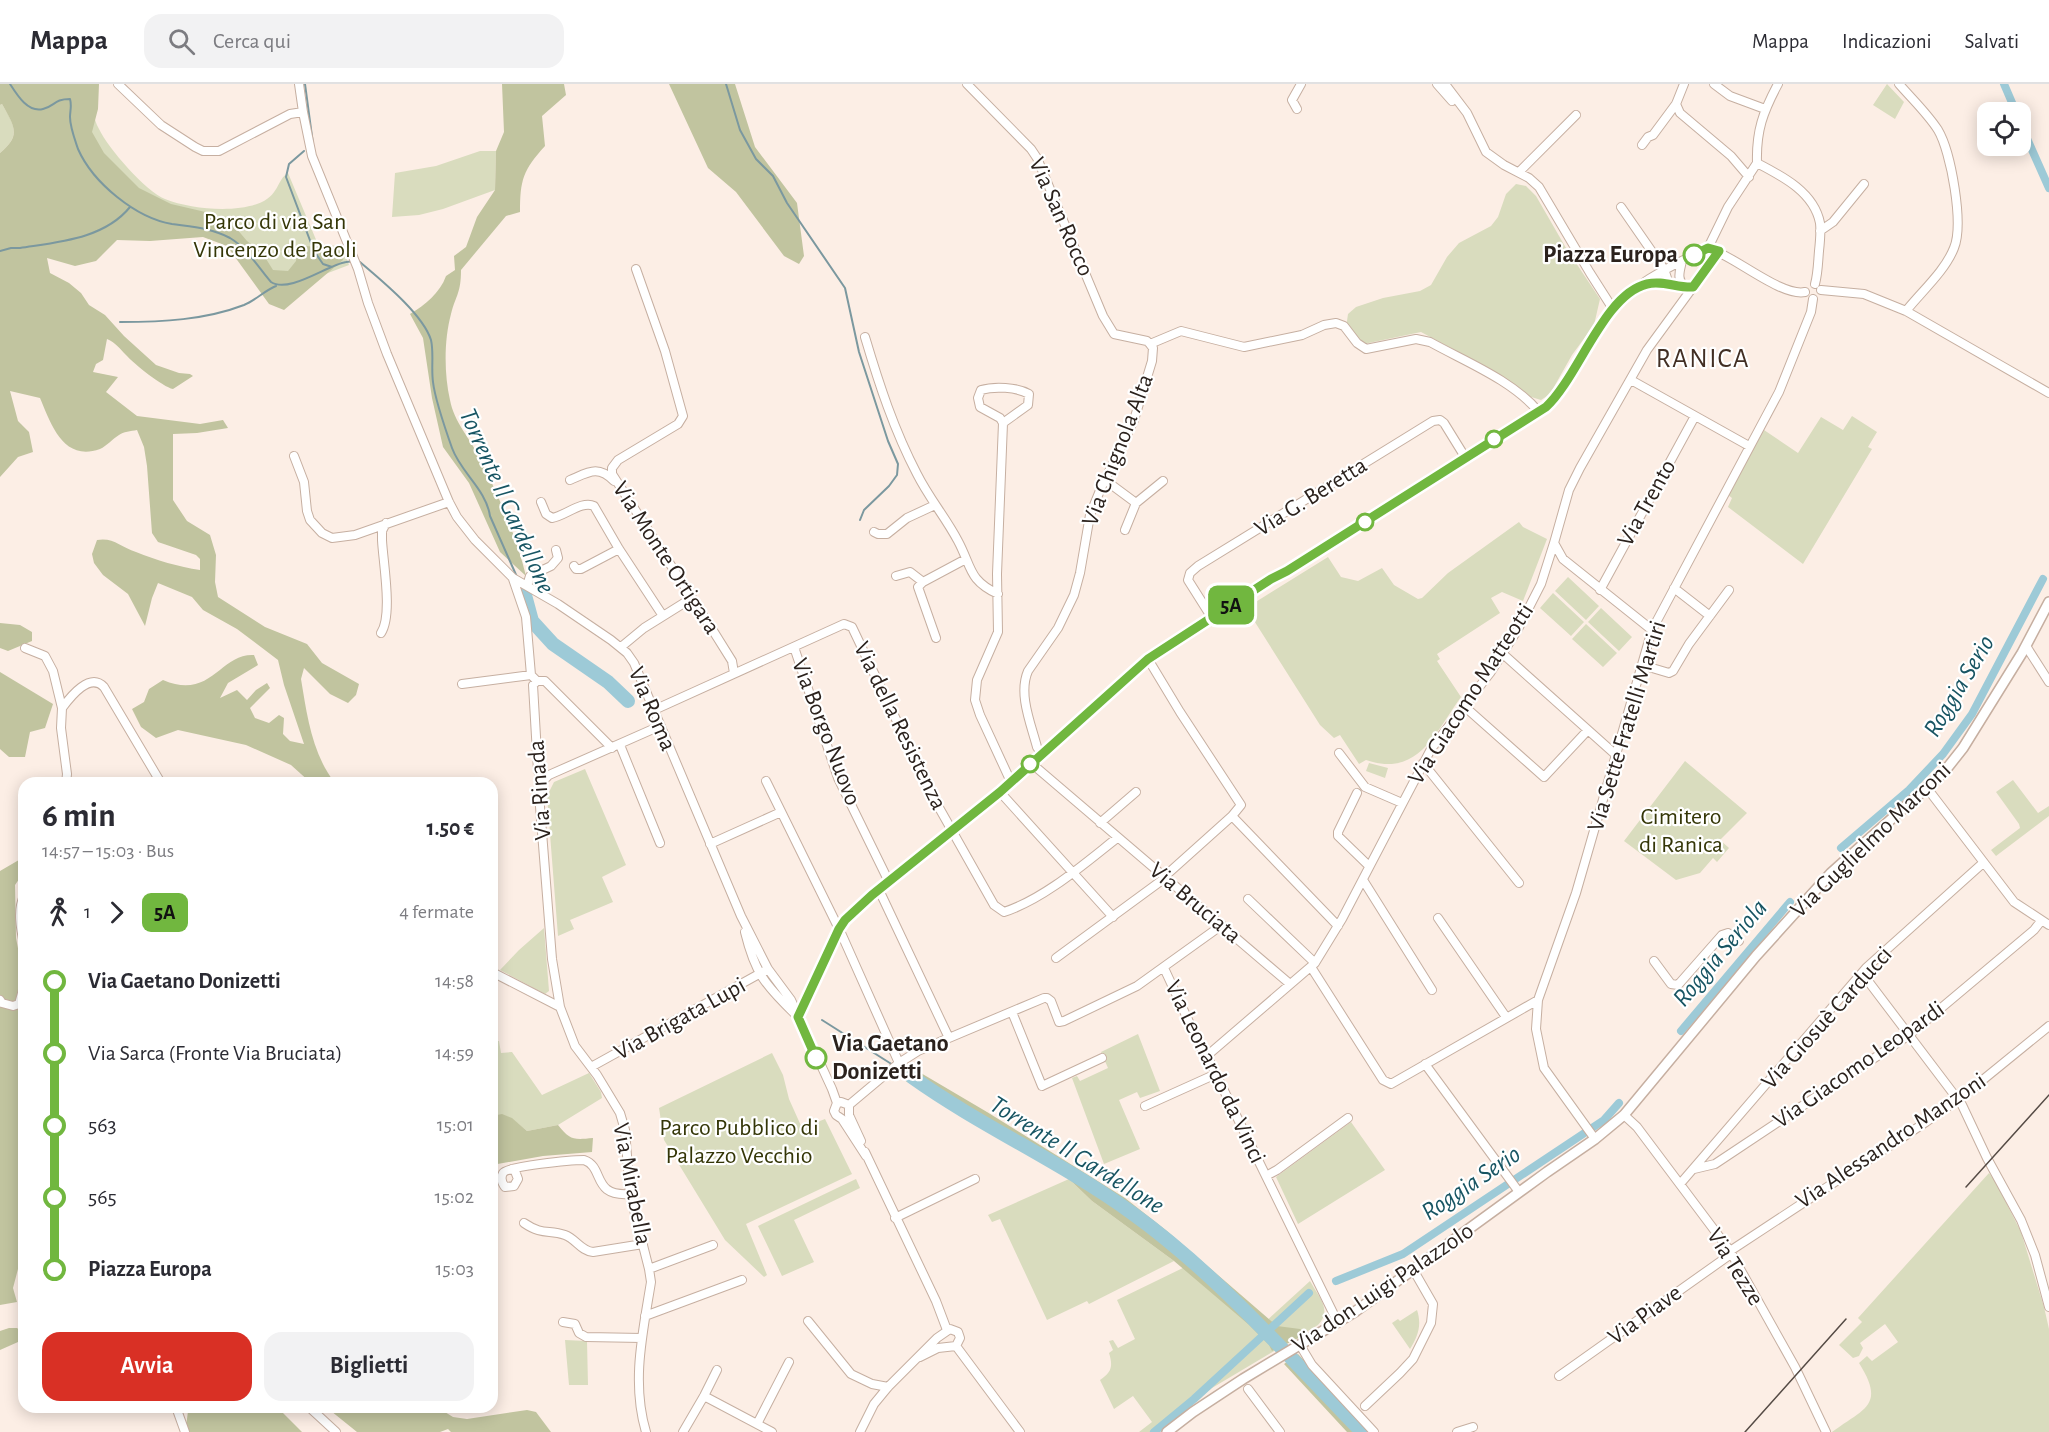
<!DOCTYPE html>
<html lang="it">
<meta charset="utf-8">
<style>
:root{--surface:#fff;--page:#f2f2f3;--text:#2b2b33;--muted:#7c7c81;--line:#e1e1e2;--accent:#d93025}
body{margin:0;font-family:"Alegreya Sans",sans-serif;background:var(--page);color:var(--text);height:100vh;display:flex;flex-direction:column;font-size:22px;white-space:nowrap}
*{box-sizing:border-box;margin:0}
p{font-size:20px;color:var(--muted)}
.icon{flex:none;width:33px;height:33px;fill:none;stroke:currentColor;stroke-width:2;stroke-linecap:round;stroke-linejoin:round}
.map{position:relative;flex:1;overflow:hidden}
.panel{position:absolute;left:18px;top:693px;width:480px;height:636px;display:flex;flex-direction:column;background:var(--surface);border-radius:18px;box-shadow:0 3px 15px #0003}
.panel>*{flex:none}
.badge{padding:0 12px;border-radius:9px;font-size:21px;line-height:39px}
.controls{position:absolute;left:1977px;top:18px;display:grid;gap:12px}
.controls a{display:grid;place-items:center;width:54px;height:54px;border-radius:12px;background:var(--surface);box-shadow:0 3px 15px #0003;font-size:30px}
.map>.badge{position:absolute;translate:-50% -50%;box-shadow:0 0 0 3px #fff}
.legs{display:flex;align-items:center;gap:9px;height:66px;padding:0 24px;font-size:20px}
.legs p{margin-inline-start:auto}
.summary{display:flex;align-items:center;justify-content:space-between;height:102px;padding:0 24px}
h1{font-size:33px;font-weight:700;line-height:45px}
.cta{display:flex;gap:12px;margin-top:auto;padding:12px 24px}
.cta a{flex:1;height:69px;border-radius:18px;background:var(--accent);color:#fff;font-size:24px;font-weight:700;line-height:69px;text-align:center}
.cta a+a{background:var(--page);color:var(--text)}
ul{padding:0 24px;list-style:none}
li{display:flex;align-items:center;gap:21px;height:72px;font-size:22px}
li i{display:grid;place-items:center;width:9px;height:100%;margin:0 8px;background:currentColor}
li i::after{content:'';width:15px;height:15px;margin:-8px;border:4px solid;border-radius:50%;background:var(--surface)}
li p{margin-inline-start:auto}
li:first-child i{background:linear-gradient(#0000 50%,currentColor 0)}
li:last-child i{background:linear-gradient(currentColor 50%,#0000 0)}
header{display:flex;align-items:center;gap:36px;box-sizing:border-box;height:84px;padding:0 30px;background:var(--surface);border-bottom:2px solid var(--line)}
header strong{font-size:28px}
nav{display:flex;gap:33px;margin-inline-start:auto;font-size:21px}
.search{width:420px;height:54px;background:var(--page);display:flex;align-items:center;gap:15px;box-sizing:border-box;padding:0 21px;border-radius:18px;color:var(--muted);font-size:22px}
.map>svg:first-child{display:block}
</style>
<header>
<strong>Mappa</strong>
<div class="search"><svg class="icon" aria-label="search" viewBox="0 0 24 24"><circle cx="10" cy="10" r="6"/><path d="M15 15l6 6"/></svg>Cerca qui</div>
<nav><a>Mappa</a><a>Indicazioni</a><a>Salvati</a></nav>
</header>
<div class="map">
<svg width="2049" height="1348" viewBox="0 0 2049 1348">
<rect width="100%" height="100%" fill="#fceee5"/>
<path fill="#d9dcbe" d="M1887,0l17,18 -9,17 -22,-14z
M2,20c12,21 20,31 -2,49v-48z
M93,28c1,5 3,12 6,17 9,19 47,63 66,70 25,10 67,14 92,5 23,-8 19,-24 31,-31l29,69 11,4 14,-1 7,20 -63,24 -46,-40 -157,-85z
M480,67h16l-1,39 -52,19 -24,6 -27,2 3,-44 41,-7z
M1516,100l10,2 10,10 30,52 34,51 -6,26 -22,30 -22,39 -9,6 -13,-4 -40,-28 -67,-36 -57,12 -6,-3 -12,-13 2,-14 8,-7 27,-9 37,-7 11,-6 16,-28 12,-14 32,-17 7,-9 8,-23z
M1852,332l25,16 -9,15 4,2 -69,115 -75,-57 4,-9 -4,-3 36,-65 34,23 23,-36 22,13z
M1519,438l4,5 24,12 -24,62 -21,-9 -11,6 9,15 -63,41 3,5 -3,2 24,36c-26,36 -43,81 -95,63l-7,4 -19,-29 -6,3 -14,-13 -74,-117 82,-51 13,20 17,4 24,-13 12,17 24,14 4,-1 26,-25z
M1568,493l31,29 -13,14 -31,-29z
M1553,509l31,29 -13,14 -31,-28z
M1601,524l31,29 -13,14 -31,-29z
M1586,540l31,29 -14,14 -31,-28z
M1685,677l62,52 -27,27 9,8 -12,14 -4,-4 -13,15 -24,7 -52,-39z
M1369,679l19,5 -3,10 -19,-7z
M585,685l41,96 -24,12 11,25 -43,18 4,9 -16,7 -11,-140 7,-14z
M2013,696l25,33 11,-7v10l-53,40 -5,-6 29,-22 -1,-4 -23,-32z
M544,844l5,63 -4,3 -45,-24 19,-20z
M1138,950l22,57 -20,7 -3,-6 -18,8 21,49 -36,15 -32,-86 5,-2 3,5 28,-13 -7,-16z
M492,957h7l2,12 11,-1 30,43 47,-22 12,19 1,6 -44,27 -31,6c-12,-10 -19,-18 -35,-15z
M772,969l11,22 6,24 13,29 23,-9 27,55 -106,50 21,51 -3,2 -39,-37 -61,-100 -5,-32z
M1351,1038l34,48 -87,54 -22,-47z
M1989,1089l6,8 26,51 23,75 5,22v103h-217c32,-24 54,-26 27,-69l8,-7 5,5 26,-19 -13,-18 -25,19 3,5 -4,8 -6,2 -14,-13 23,-23 -4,-4z
M856,1095l4,9 -66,32 20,42 -32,14 -24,-50z
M1069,1095l23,22 82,60 -85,43 -2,-3 -40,19 -47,-101 -8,3 -4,-7z
M1189,1181l74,59 47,-43c8,15 23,29 8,44l-106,63 -55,44h-18l13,-10 -19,-26 -19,13 -14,-29c12,-8 13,-14 9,-27l4,-3 -4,-9 4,-1 5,8 17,-9 -18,-39z
M1417,1226c5,15 1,26 -7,39l-18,-26 6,-4 2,2z
M565,1256l22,1 1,44h-19z"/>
<path fill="#c1c49f" d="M0,0h99l-1,25 -6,23 12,21 35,35 32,16 43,10 22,14 11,13 16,13 10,16 15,1 8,-10 1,-9 9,-6 31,3 7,4 -1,7 -59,50 -15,-6 -42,-58 -24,-9 -53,4 -33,-1 -21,21 -21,5 -28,-8 3,15 19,10 12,10 8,12 16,10 19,21 32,29 23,8 11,1 3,2 -20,13c-10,-2 -39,-25 -47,-34 -6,-6 -10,-12 -19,-16l-4,21 -7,4 -3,8 25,5 -12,15 31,24 63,8 23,-4 5,8 -31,5 -24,1v66l14,21 23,14 6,20 -1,27 3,15 47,30 42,17 15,19 37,21 -3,11 -8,8 -18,-9 -26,-26 -3,11c6,36 11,75 34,104h-24l-20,-18 -45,-20 -68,-15 -22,8 -15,-11 -9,-18 12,-7 5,-13 14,-9c48,21 57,-27 91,-25l4,10 -30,18 -8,15 17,-8 10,10 9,-10 11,-7 3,5 -20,20 5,10 14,5 10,-8 5,3 -1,16 7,7 14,3 -20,-59 -6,-25 -41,-31 -34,-19 -11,-13 -34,-14 -6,15 -7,28 -17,-32 -25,-19 -9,-12 -2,-9 5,-14c16,-3 24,7 39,12 20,8 43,15 64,18v-11l-4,-4 -38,-13 -6,-9 -5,-67 -3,-19 -7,-17c-6,1 -14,2 -18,5 -7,4 -12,11 -19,14 -37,13 -49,-25 -60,-51l-30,-7 8,30 11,11 4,20 -15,5 -18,20v-324c22,-18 14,-27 2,-49l-2,1z
M502,0h62l2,11 -24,21 3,30c-22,24 -25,34 -25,66l-14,4 -45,54c0,23 -5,25 -10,44 -7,26 -7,60 -1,86 4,22 20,38 29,57 19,37 37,78 47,119l-26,-24 -31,-69 -26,-36 -11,-49 -9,-60 -13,-24c15,-9 30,-21 36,-38l9,-6 -1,-14 12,-9 11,-30 18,-27 1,-39 8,-19z
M669,0h66l20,63 42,56 7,53 -5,8 -15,-8 -48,-64 -28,-24z
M0,539l20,2 12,7v9l-24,10 -8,-3z
M0,588l53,32 -8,24 -15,4 -5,25h-16l-9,-8z
M24,773v15l-9,13 1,53 8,41v288l-6,2 -5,19 4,14 -17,3v-434z
M909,982l78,46 138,86 42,33 110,95 23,3 7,5 -35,17 -3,-6 -21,-21 -74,-63 -82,-60 -23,-22 -170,-102z
M502,1030l10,4 15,13 31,-6c12,15 15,15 35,13l-1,14 -49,4 -51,9v-49z
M9,1244h8l5,4 1,4 -5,6 -18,8v-19z
M1298,1270l76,78h-27l-63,-68z
M201,1323h76l25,25h-113l-3,-5 2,-16z
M326,1323h115l-1,2 13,8 14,2 60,-9 9,2 15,20h-100l-3,-3 -8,3h-83z"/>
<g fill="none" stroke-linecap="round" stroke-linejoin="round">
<path stroke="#7b989f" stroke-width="2" d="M10,0c7,11 18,29 33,25 12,-3 11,-10 27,-10 2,7 0,12 0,18 0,10 5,23 8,32 15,34 58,69 94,75 21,3 39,4 58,14 17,10 28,29 41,44 18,12 56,-17 75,-20 4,-1 10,0 14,0 21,18 63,52 71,78 3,13 0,28 2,42 2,17 13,49 19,66 9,25 34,41 38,68l27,61
M305,0l8,60
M726,0l14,46 16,29 17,17 14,27 58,85 14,64 29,89 10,23 -1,11 -8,11 -25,24 -4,10
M304,67l-15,13 -3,13 28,74 9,13 9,3
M0,167l11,-3h9c38,-6 84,-9 110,-41
M120,238c42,0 85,-2 124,-17 12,-5 20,-14 32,-19
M521,501l4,10
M822,936l71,45
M898,984l14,9"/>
<path stroke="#9dcad7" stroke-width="8" d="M2004,0l12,28
M2020,39l29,65
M1841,764l68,-58 34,-36 29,-40 71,-135
M1681,947l109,-129
M1336,1197l67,-27 201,-134 15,-17
M1154,1348l40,-33 115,-106"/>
<path stroke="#9dcad7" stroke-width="14" d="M525,511l7,26 21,23 55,38 20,19
M912,993c70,50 150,85 220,136 85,61 157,144 230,219"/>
<g stroke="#c6afa1" stroke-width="10">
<path id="minor" d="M118,0l43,41 34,22 8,4h16l71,-37 13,-2
M299,0l4,28 9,44 46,113 10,34 19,51 62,148 8,15 18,23 38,38 45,26 53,36 16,13 7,10 107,253 27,53 23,31 41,89 5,14 -3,8 2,4 6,4 24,37
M967,0l64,65 6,9 66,158 11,18 33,7 3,3
M1437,0l15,17
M1445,0l22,29 19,39 18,13 25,13 10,9 51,86 23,36
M1714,0l16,12 35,13
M1899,0c13,15 28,29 39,46 13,22 26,94 16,118 -9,23 -32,43 -48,63
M1676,20l4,9 51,43 18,21
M1297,25l-5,-9 9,-16
M1642,61l6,-8 5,-2 23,-31 8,-20
M1757,79c25,13 57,29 63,60 1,9 0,19 -1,28 -1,11 -1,22 -4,33
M1757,79c-1,-32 6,-51 21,-79
M1519,88l57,-57
M1621,123l43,62 5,15
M1820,147l13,-9 31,-38
M1708,164l20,-41 29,-44
M1682,177c-2,10 -6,18 3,26
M636,185l29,82 18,65 -5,8 -60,36 -6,8v6l100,155 20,32 2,12
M1643,201l13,-3 37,5 26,-36
M1821,206l43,4 42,17 143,82
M865,253c14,47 29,93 52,137 12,24 29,44 41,67 14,26 10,39 40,53
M1150,260l31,-13 63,16 58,-12 22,-10 12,-2 8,3 13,17 9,6 50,-10 14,3c36,20 82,38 109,70
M1631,296l118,66
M1003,339l25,-18 1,-11c-12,-7 -35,-8 -48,-4l-3,8 2,9 20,11 3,5 -6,151 1,58 -21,48 -2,20 5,15 31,67
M294,372l10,26 3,29 3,9 12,13 10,5 23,-3 94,-33
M570,396c19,-8 28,-15 44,1
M1105,396l31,23 27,-22
M541,418l5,12 6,4c13,-2 30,-18 42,-12l25,43 44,67
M1125,446l11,-27
M874,448l4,2h9l20,-16 28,-13
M574,482l2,3h5l38,-20
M896,492l14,-4 13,10 43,-23
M513,495l13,38 5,58 6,6
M923,498l-5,5 18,51
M527,502l3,-10 21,-10 7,-8 -2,-8
M1674,504l36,28
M1600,506l95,-174
M1212,534l-24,-38 2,-7 8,-7 235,-145 7,-1 4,3 21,34
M1652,546l-89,-71 -9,-16 15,-53 11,-22 67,-118 46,-63
M381,549c12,-18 2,-71 1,-93v-9l4,-8
M2026,562l23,36
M621,563l23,-19 48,-30
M794,563l44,131 51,104
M25,564l20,8 8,15 9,37
M1503,570l113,101
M1148,575l32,53 61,93 -9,11 -68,61
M1642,581l27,8 4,-2 16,-27 40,-54
M537,597h8l67,67
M537,597l-4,4 5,86 5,10
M462,600l69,-9
M1464,622l80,71 44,-47
M654,626l190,-86 8,3 81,170 61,108 10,7c40,-13 80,-48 113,-74
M620,661l40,98
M1041,669l-4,-6c-6,-23 -19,-53 -9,-76l30,-43 16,-33 6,-22 10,-58 11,-27 33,-68 18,-59 1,-13 -3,-4
M1339,669l26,34 37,16
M1031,679l259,221
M1423,679l96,120
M766,697l75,152 58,130
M66,699l1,-9 -6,-46 1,-20c9,-12 28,-36 42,-21l57,96
M220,699h14
M1927,704l87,114 35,23
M1000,708l113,125
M1357,709l-19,39v4l31,30
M1232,732l106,110
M1100,739l36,-31
M710,760l71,-32
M1363,796l69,110
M879,806l70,148
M24,812c-7,14 -3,34 0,48
M1248,815l67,64
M1438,834l68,99
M745,848c10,41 20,53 50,82
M1056,874l109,-80
M1654,877l17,23 7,1 44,-50 6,-2 11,8
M1311,883l72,113 8,4 147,-84
M1164,884l39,84 6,2
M492,888l68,35
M1862,889l100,132 25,53 34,62 14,35 14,52
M0,916l2,3 11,3 6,-2 5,-18
M1012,928l30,74 60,-28
M798,933l41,-88 6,-9 27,-25 128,-103 148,-133 123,-80 16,-8 125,-78 19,-15 115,-71c24,-21 40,-62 59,-89 26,-34 66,-52 103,-70 25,7 73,49 97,44
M1209,970l106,-91 27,-44 89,-170 59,-76 28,-44 23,-45 13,-41
M1209,970v6l129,263
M1425,980l94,128
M591,983l177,-98
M837,1019l4,-1 8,3v10l12,26
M849,1021l50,-42 19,-12 126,-53h3l4,3 8,21 5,-1 73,-35 85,-61
M1145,1022l71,-32
M1624,1031l13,12 93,124 65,116 31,65
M1595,1055l-51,-71 -8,-39 2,-29 38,-107 76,-263 127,-238 32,-80 2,-13
M865,1068l71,149 11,29
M512,1085l3,2 3,8 -4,7 -9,1c-3,-4 -5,-9 -2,-14 4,-7 69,-13 81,-13 21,7 7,37 46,34
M1694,1085l21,-5 194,-129 125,-105 7,-9
M1266,1092l11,-6 71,-52
M1680,1100l186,-216 117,-105
M895,1134l80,-39
M524,1139c19,13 25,6 41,12 11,4 16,16 28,17l50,-8
M1730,1167l196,-129 37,-26 86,-70
M649,1185l64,-24
M645,1232l97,-36
M808,1237l43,53 21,10 16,3
M563,1238l12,2 4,9 7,4 56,1
M1300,1261l12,20 62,67
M956,1262l64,86
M1559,1292l172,-122
M1248,1305l32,43
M704,1312l68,36
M1365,1322l35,-33 13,-14 18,-36 2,-19 -19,-33
M176,1323l9,25
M309,1323l27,25
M757,1340l32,-62
M646,1348c-15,-50 -3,-100 5,-150l-2,-13 -19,-75 -5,-64 -5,-17 -23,-38 -22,-29 -15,-39 -8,-48 -13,-165 4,-13 6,-6 111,-49
M683,1348l21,-36 13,-26
M860,1348l14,-28 14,-17 49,-49 13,-9 8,3 2,6 -4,8 -18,2 -18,9
M1457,1348l16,-5"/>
</g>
<g stroke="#c6afa1" stroke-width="12">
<path id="tertiary" d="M1167,1348l26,-20 50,-33 113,-68 191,-139 48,-33 29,-24 132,-159 75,-83 113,-101 19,-24 59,-95 27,-51"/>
</g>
<use href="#minor" stroke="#fff" stroke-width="8"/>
<use href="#tertiary" stroke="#fff" stroke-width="9"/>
<path stroke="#554b45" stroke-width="1.5" d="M1966,1103l83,-92
M1745,1348l101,-113"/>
</g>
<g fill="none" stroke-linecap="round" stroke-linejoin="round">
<g stroke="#fff" stroke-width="14">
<path id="line-1" d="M816,974l-18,-41 41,-88 6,-9 27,-25 128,-103 148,-133 123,-80 16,-8 259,-164c32,-29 58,-113 101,-123 16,-4 30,4 46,3l26,-36 -11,-3 -14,7"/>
</g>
<use href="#line-1" stroke="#71b73f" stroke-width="9"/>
</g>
<g fill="#fff" stroke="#71b73f" stroke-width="3">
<circle cx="1694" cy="171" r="10"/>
<circle cx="1494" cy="355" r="8"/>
<circle cx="1365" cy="438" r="8"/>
<circle cx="1030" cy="680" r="8"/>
<circle cx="816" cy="974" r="10"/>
</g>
<g text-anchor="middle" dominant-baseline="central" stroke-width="4.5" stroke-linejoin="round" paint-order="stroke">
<g font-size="24" fill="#2b221d" stroke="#fff">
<text transform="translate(1061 133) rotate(66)">Via San Rocco</text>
<text transform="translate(1118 366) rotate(-69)">Via Chignola Alta</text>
<text transform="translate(1311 413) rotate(-32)">Via G. Beretta</text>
<text transform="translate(1647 419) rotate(-61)">Via Trento</text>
<text transform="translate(666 474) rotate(57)">Via Monte Ortigara</text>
<text transform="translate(1471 610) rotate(-57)">Via Giacomo Matteotti</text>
<text transform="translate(652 625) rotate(67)">Via Roma</text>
<text transform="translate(900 642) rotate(64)">Via della Resistenza</text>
<text transform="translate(1627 642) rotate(-73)">Via Sette Fratelli Martiri</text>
<text transform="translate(826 648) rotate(69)">Via Borgo Nuovo</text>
<text transform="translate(540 706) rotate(-94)">Via Rinada</text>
<text transform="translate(1871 756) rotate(-44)">Via Guglielmo Marconi</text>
<text transform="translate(1195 819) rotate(40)">Via Bruciata</text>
<text transform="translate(1827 934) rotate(-48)">Via Giosuè Carducci</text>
<text transform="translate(680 935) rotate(-29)">Via Brigata Lupi</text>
<text transform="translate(1859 981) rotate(-35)">Via Giacomo Leopardi</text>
<text transform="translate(1215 988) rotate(64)">Via Leonardo da Vinci</text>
<text transform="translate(1891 1057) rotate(-34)">Via Alessandro Manzoni</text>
<text transform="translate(632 1100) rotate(79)">Via Mirabella</text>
<text transform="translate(1735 1183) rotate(58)">Via Tezze</text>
<text transform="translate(1383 1204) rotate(-34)">Via don Luigi Palazzolo</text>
<text transform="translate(1645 1231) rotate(-36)">Via Piave</text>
</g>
<g font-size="24" fill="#343607" stroke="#fff">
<text x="275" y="138">Parco di via San<tspan x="275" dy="28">Vincenzo de Paoli</tspan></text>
<text x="1681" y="733">Cimitero<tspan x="1681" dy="28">di Ranica</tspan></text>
<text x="739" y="1044">Parco Pubblico di<tspan x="739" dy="28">Palazzo Vecchio</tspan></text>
</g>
<g font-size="24" font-weight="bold" fill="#2b221d" stroke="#fff" text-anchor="end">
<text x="1678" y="171">Piazza Europa</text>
<text x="832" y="960" text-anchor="start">Via Gaetano<tspan x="832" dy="28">Donizetti</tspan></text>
</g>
<g font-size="26" font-style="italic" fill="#185563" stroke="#fff">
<text transform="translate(507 417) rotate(66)">Torrente Il Gardellone</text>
<text transform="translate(1959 602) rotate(-59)">Roggia Serio</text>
<text transform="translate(1720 869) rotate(-50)">Roggia Seriola</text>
<text transform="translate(1077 1071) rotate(32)">Torrente Il Gardellone</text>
<text transform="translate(1471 1099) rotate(-34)">Roggia Serio</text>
</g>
<g font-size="27" letter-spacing="1.5" fill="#422f24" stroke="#fff">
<text x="1703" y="274">RANICA</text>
</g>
</g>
</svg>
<div class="controls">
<a><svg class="icon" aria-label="locate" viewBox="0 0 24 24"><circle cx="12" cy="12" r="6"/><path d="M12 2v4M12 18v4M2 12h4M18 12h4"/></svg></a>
</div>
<b class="badge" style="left:1231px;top:521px;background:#71b73f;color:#111">5A</b>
<section class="panel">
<div class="summary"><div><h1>6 min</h1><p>14:57 – 15:03 · Bus</p></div><b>1.50 €</b></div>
<div class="legs"><svg class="icon" aria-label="walk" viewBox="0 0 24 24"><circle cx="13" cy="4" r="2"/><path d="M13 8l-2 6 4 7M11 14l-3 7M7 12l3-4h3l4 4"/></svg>1<svg class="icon" aria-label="forward" viewBox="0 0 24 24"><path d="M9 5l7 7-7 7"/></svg><b class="badge" style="background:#71b73f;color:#111">5A</b><p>4 fermate</p></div>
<ul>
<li><i style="color:#71b73f"></i><b>Via Gaetano Donizetti</b><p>14:58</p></li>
<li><i style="color:#71b73f"></i><span>Via Sarca (Fronte Via Bruciata)</span><p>14:59</p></li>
<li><i style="color:#71b73f"></i><span>563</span><p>15:01</p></li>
<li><i style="color:#71b73f"></i><span>565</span><p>15:02</p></li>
<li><i style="color:#71b73f"></i><b>Piazza Europa</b><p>15:03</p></li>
</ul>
<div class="cta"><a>Avvia</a><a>Biglietti</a></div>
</section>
</div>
